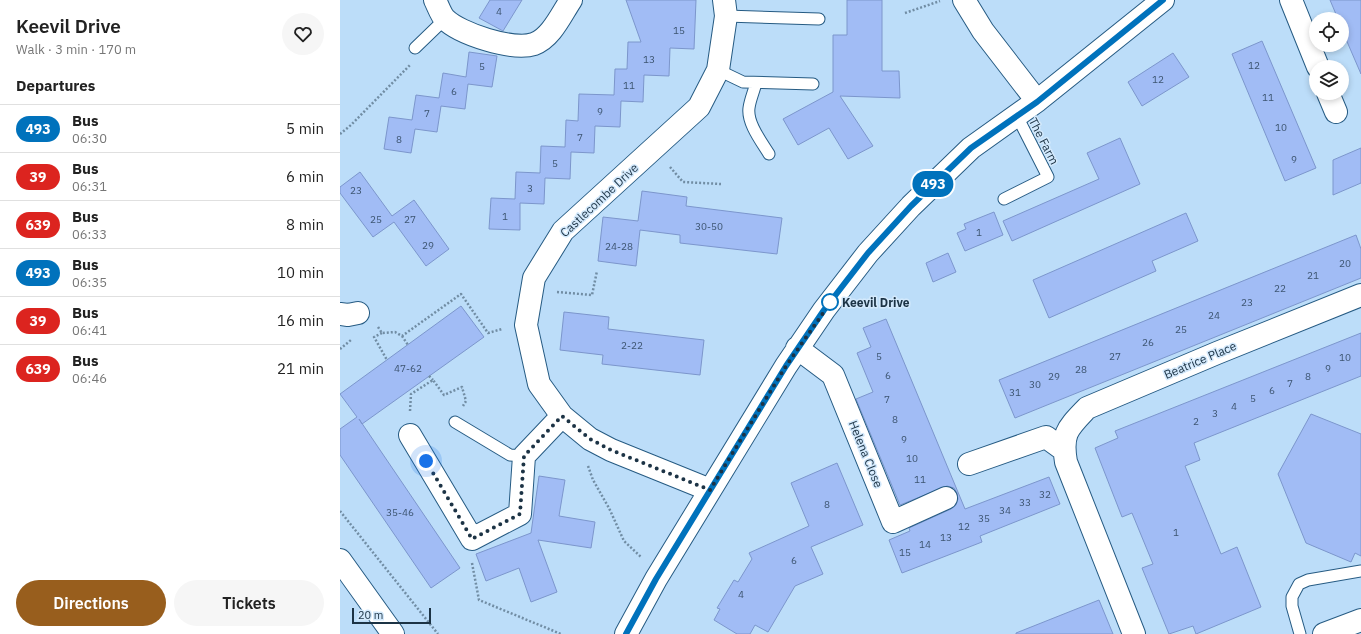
<!DOCTYPE html>
<meta charset="utf-8">
<style>
:root{--surface:#fff;--page:#f6f6f6;--text:#222;--muted:#767676;--line:#e0e0e0;--accent:#985e1d}
body{margin:0;font-family:"IBM Plex Sans",sans-serif;background:var(--page);color:var(--text);height:100vh;display:flex;flex-direction:column;font-size:15px;white-space:nowrap}
*{box-sizing:border-box;margin:0}
p{font-size:13px;color:var(--muted)}
.icon{flex:none;width:22px;height:22px;fill:none;stroke:currentColor;stroke-width:2;stroke-linecap:round;stroke-linejoin:round}
.map{position:relative;flex:1;overflow:hidden}
.panel{display:flex;flex-direction:column;background:var(--surface);width:340px}
.panel>*{flex:none}
.badge{padding:0 8px;border-radius:13px;font-size:14px;line-height:26px}
.tools{position:absolute;left:969px;top:12px;display:grid;gap:8px}
.tools a{display:grid;place-items:center;width:40px;height:40px;border-radius:50%;background:var(--surface);box-shadow:0 2px 6px #0003;font-size:20px}
.scale{position:absolute;left:12px;bottom:10px;width:79px;box-sizing:border-box;padding-left:4px;border:2px solid #1c3345;border-top:0;font-size:11px;line-height:14px;white-space:nowrap;color:#1c3345;-webkit-text-stroke:3px #d3e9fc;paint-order:stroke}
.you{position:absolute;width:20px;height:20px;margin:-10px;border:3px solid #fff;border-radius:50%;background:#1a73e8;box-shadow:0 0 0 6px #1a73e833}
.map>.badge{position:absolute;translate:-50% -50%;box-shadow:0 0 0 2px #fff}
h2{padding:0 16px;font-size:15px;line-height:36px}
.round{display:grid;place-items:center;flex:none;width:42px;height:42px;border-radius:21px;background:var(--page)}
.summary{display:flex;align-items:center;justify-content:space-between;height:68px;padding:0 16px}
h1{font-size:19px;font-weight:600;line-height:30px}
.primary-button{display:flex;gap:8px;margin-top:auto;padding:8px 16px}
.primary-button a{flex:1;height:46px;border-radius:24px;background:var(--accent);color:#fff;font-size:16px;font-weight:600;line-height:46px;text-align:center}
.primary-button a+a{background:var(--page);color:var(--text)}
ul{padding:0;list-style:none}
li{display:flex;align-items:center;gap:12px;height:48px;padding:0 16px;border-top:1px solid var(--line)}
li div{flex:1}
li b{display:block;font-size:15px}
li em{font-style:normal}
li .badge{min-width:44px;font-weight:700;text-align:center}
main{display:flex;flex:1;min-height:0}
.map>svg:first-child{display:block}
</style>
<main>
<section class="panel">
<div class="summary"><div><h1>Keevil Drive</h1><p>Walk · 3 min · 170 m</p></div><a class="round"><svg class="icon" aria-label="heart" viewBox="0 0 24 24"><path d="M12 20l-8-8c-3-5 5-10 8-4 3-6 11-1 8 4z"/></svg></a></div>
<h2>Departures</h2>
<ul>
<li><span class="badge" style="background:#0072bc;color:#fff">493</span><div><b>Bus</b><p>06:30</p></div><em>5 min</em></li>
<li><span class="badge" style="background:#dc241f;color:#fff">39</span><div><b>Bus</b><p>06:31</p></div><em>6 min</em></li>
<li><span class="badge" style="background:#dc241f;color:#fff">639</span><div><b>Bus</b><p>06:33</p></div><em>8 min</em></li>
<li><span class="badge" style="background:#0072bc;color:#fff">493</span><div><b>Bus</b><p>06:35</p></div><em>10 min</em></li>
<li><span class="badge" style="background:#dc241f;color:#fff">39</span><div><b>Bus</b><p>06:41</p></div><em>16 min</em></li>
<li><span class="badge" style="background:#dc241f;color:#fff">639</span><div><b>Bus</b><p>06:46</p></div><em>21 min</em></li>
</ul>
<div class="primary-button"><a>Directions</a><a>Tickets</a></div>
</section>
<div class="map">
<svg width="1021" height="634" viewBox="0 0 1021 634">
<rect width="100%" height="100%" fill="#bcddf9"/>
<path fill="#a1bcf5" stroke="#7c96cc" d="M150,0h32l-19,31 -24,-13z
M286,0h70l-2,49 -24,-1 -1,28 -25,-1 -1,27 -22,-1 -1,26 -25,-1 -1,27 -23,-1 -1,27 -25,-1 -1,26 -24,-1v27l-31,-1 2,-31 24,1 1,-27 24,1 1,-27 24,1 1,-27 12,1 1,-27 35,1 1,-26h12l1,-27h13z
M507,0h35v71h17l1,27 -60,-2 33,50 -25,13 -19,-31 -31,17 -15,-26 50,-27v-57h14z
M990,0h31v74l-19,-44v-11h-4z
M922,41l54,127 -31,13 -53,-127z
M129,52l28,4 -5,31 -24,-3 -3,25 -24,-3 -4,26 -22,-3 -4,24 -27,-4 5,-32 23,3 4,-25 23,3 4,-25 23,4z
M833,53l16,24 -47,29 -14,-24z
M780,138l20,46 -128,57 -9,-20 96,-42 -12,-26z
M1021,148v35l-28,12v-35z
M20,172l32,44 22,-16 35,49 -23,17 -32,-44 -21,15 -33,-44v-6z
M302,191l45,6 -1,9 96,12 -5,36 -97,-11v-8l-40,-5 -4,36 -38,-5 5,-44 35,4z
M654,212l9,23 -38,16 -8,-18 9,-4 -2,-5z
M846,213l12,28 -46,20 4,10 -107,47 -16,-38z
M1016,235l5,14v29l-346,140 -16,-38z
M608,253l8,19 -23,10 -7,-19z
M121,306l23,31 -122,87 -3,-5 101,149 -29,20 -91,-133v-26l17,-12 -17,-23z
M224,312l45,5 -1,12 96,11 -4,35 -98,-11 1,-9 -43,-5z
M546,319l79,190 84,-32 11,27 -80,32 2,6 -80,31 -13,-33 21,-9 -1,-3 42,-19 5,-4 2,-6 -1,-6 -3,-5 -7,-2 -47,19 -44,-106 17,-7 -16,-39 14,-6 -8,-19z
M1021,333v43l-167,67 6,17 -15,6 36,88 16,-7 24,60 -65,27 -3,-8 -24,8 -27,-66 11,-4 -21,-51 -10,4 -27,-69 23,-10 -3,-7z
M971,414l50,20v122l-6,-3 -4,9 -45,-19 -28,-69z
M497,463l26,62 -52,22 12,27 -28,12 -27,46 -13,-7 -5,9h-13l-23,-14 6,-11 -3,-1 17,-28 4,2 14,-23 -3,-6 60,-27 -18,-43z
M199,476l26,4 -6,36 36,6 -4,26 -53,-8 19,52 -26,10 -12,-34 -33,13 -10,-27 55,-21z
M759,600l14,34h-97v-1z"/>
<g fill="none" stroke-linecap="round" stroke-linejoin="round">
<g stroke="#265b83" stroke-width="13">
<path id="lane" d="M386,16l93,3
M75,48l30,-29
M378,70l25,12 70,2
M416,83c-2,8 -6,17 -7,25 -2,15 12,33 20,46
M664,199l44,-22 -31,-61
M115,422l55,33 14,1
M960,634l-8,-28v-9l7,-13 9,-4 53,-9"/>
</g>
<g stroke="#265b83" stroke-width="24">
<path id="street" d="M95,0c3,6 6,15 10,19 15,15 68,32 89,25 17,-6 27,-29 37,-44
M624,0l19,31 54,70
M951,0l27,67
M988,93l8,19
M0,314l8,1 10,-2
M457,348l36,27 60,147 53,-24
M70,435l62,104 48,-25 4,-58 38,-40
M629,464l77,-27 18,13
M370,490l-99,-40 -21,-11 -28,-23 -23,-32 -13,-59 8,-47 29,-47 136,-124 19,-37 8,-54 -2,-16
M286,634l30,-55 130,-213 38,-56 44,-57 43,-47 60,-58 66,-47 126,-101
M794,634l-68,-172c-5,-29 2,-34 21,-54l130,-55 144,-58
M984,634l37,-14"/>
</g>
<g stroke="#265b83" stroke-width="24">
<path id="highway" d="M0,560l53,74"/>
</g>
<path stroke="#718da4" stroke-width="2.5" stroke-dasharray="2 2" stroke-linecap="butt" d="M565,13l35,-12
M0,134l11,-9 59,-60
M330,167l13,15 38,2
M217,292l35,3 5,-24
M38,327l4,6 13,-1 7,4 59,-42 27,39 14,-4
M42,333l-8,4 13,23
M62,336l6,9
M0,349l11,-9
M89,376l4,4
M70,411l1,-17 22,-14 11,15 18,-8 4,14 -3,5
M248,466l5,14 16,28 15,33 17,16
M0,511l98,123
M132,563l7,37 82,34"/>
<use href="#lane" stroke="#fff" stroke-width="11"/>
<use href="#street" stroke="#fff" stroke-width="22"/>
<use href="#highway" stroke="#fff" stroke-width="22"/>
</g>
<g fill="none" stroke-linecap="round" stroke-linejoin="round">
<g stroke="#fff" stroke-width="9">
<path id="line" d="M286,634l30,-55 130,-213 38,-56 44,-57 43,-47 60,-58 66,-46 126,-102"/>
</g>
<use href="#line" stroke="#0072bc" stroke-width="6"/>
<path stroke="#1c3345" stroke-width="4" stroke-dasharray="0 7.2" d="M86,461l46,78 48,-25 4,-58 38,-40 28,23 21,11 99,40 76,-124 47,-67 -3,3"/>
</g>
<circle fill="#fff" stroke="#0072bc" stroke-width="2" cx="490" cy="302" r="8"/>
<g text-anchor="middle" dominant-baseline="central" stroke-width="3" stroke-linejoin="round" paint-order="stroke">
<g font-size="10" fill="#3d5571">
<text x="159" y="11">4</text>
<text x="339" y="30">15</text>
<text x="309" y="59">13</text>
<text x="914" y="65">12</text>
<text x="142" y="66">5</text>
<text x="818" y="79">12</text>
<text x="289" y="85">11</text>
<text x="114" y="91">6</text>
<text x="928" y="97">11</text>
<text x="260" y="111">9</text>
<text x="87" y="113">7</text>
<text x="941" y="127">10</text>
<text x="240" y="137">7</text>
<text x="59" y="139">8</text>
<text x="954" y="159">9</text>
<text x="215" y="163">5</text>
<text x="190" y="188">3</text>
<text x="16" y="190">23</text>
<text x="165" y="216">1</text>
<text x="36" y="219">25</text>
<text x="70" y="219">27</text>
<text x="369" y="226">30-50</text>
<text x="639" y="232">1</text>
<text x="88" y="245">29</text>
<text x="279" y="246">24-28</text>
<text x="1005" y="263">20</text>
<text x="973" y="275">21</text>
<text x="940" y="288">22</text>
<text x="907" y="302">23</text>
<text x="874" y="315">24</text>
<text x="841" y="329">25</text>
<text x="808" y="342">26</text>
<text x="292" y="345">2-22</text>
<text x="539" y="356">5</text>
<text x="775" y="356">27</text>
<text x="1005" y="357">10</text>
<text x="68" y="368">47-62</text>
<text x="988" y="368">9</text>
<text x="741" y="369">28</text>
<text x="548" y="375">6</text>
<text x="714" y="376">29</text>
<text x="968" y="376">8</text>
<text x="950" y="383">7</text>
<text x="695" y="384">30</text>
<text x="932" y="390">6</text>
<text x="675" y="392">31</text>
<text x="913" y="398">5</text>
<text x="547" y="399">7</text>
<text x="894" y="406">4</text>
<text x="875" y="413">3</text>
<text x="555" y="419">8</text>
<text x="856" y="421">2</text>
<text x="564" y="439">9</text>
<text x="572" y="458">10</text>
<text x="580" y="479">11</text>
<text x="705" y="494">32</text>
<text x="685" y="502">33</text>
<text x="487" y="504">8</text>
<text x="665" y="510">34</text>
<text x="60" y="512">35-46</text>
<text x="644" y="518">35</text>
<text x="624" y="526">12</text>
<text x="836" y="532">1</text>
<text x="606" y="537">13</text>
<text x="585" y="544">14</text>
<text x="565" y="552">15</text>
<text x="454" y="560">6</text>
<text x="401" y="594">4</text>
</g>
<g font-size="12" fill="#1c3345" stroke="#d3e9fc">
<text transform="translate(704 141) rotate(63)">The Farm</text>
<text transform="translate(259 200) rotate(-43)">Castlecombe Drive</text>
<text transform="translate(860 360) rotate(-23)">Beatrice Place</text>
<text transform="translate(526 454) rotate(68)">Helena Close</text>
</g>
<g font-size="12" font-weight="bold" fill="#1c3345" stroke="#d3e9fc" text-anchor="start">
<text x="502" y="302">Keevil Drive</text>
</g>
</g>
</svg>
<div class="tools">
<a><svg class="icon" aria-label="locate" viewBox="0 0 24 24"><circle cx="12" cy="12" r="6"/><path d="M12 2v4M12 18v4M2 12h4M18 12h4"/></svg></a>
<a><svg class="icon" aria-label="layers" viewBox="0 0 24 24"><path d="M12 4l9 5-9 5-9-5zM3 14l9 5 9-5"/></svg></a>
</div>
<div class="scale">20 m</div>
<div class="you" style="left:86px;top:461px"></div>
<b class="badge" style="left:593px;top:184px;background:#0072bc;color:#fff">493</b>
</div>
</main>
